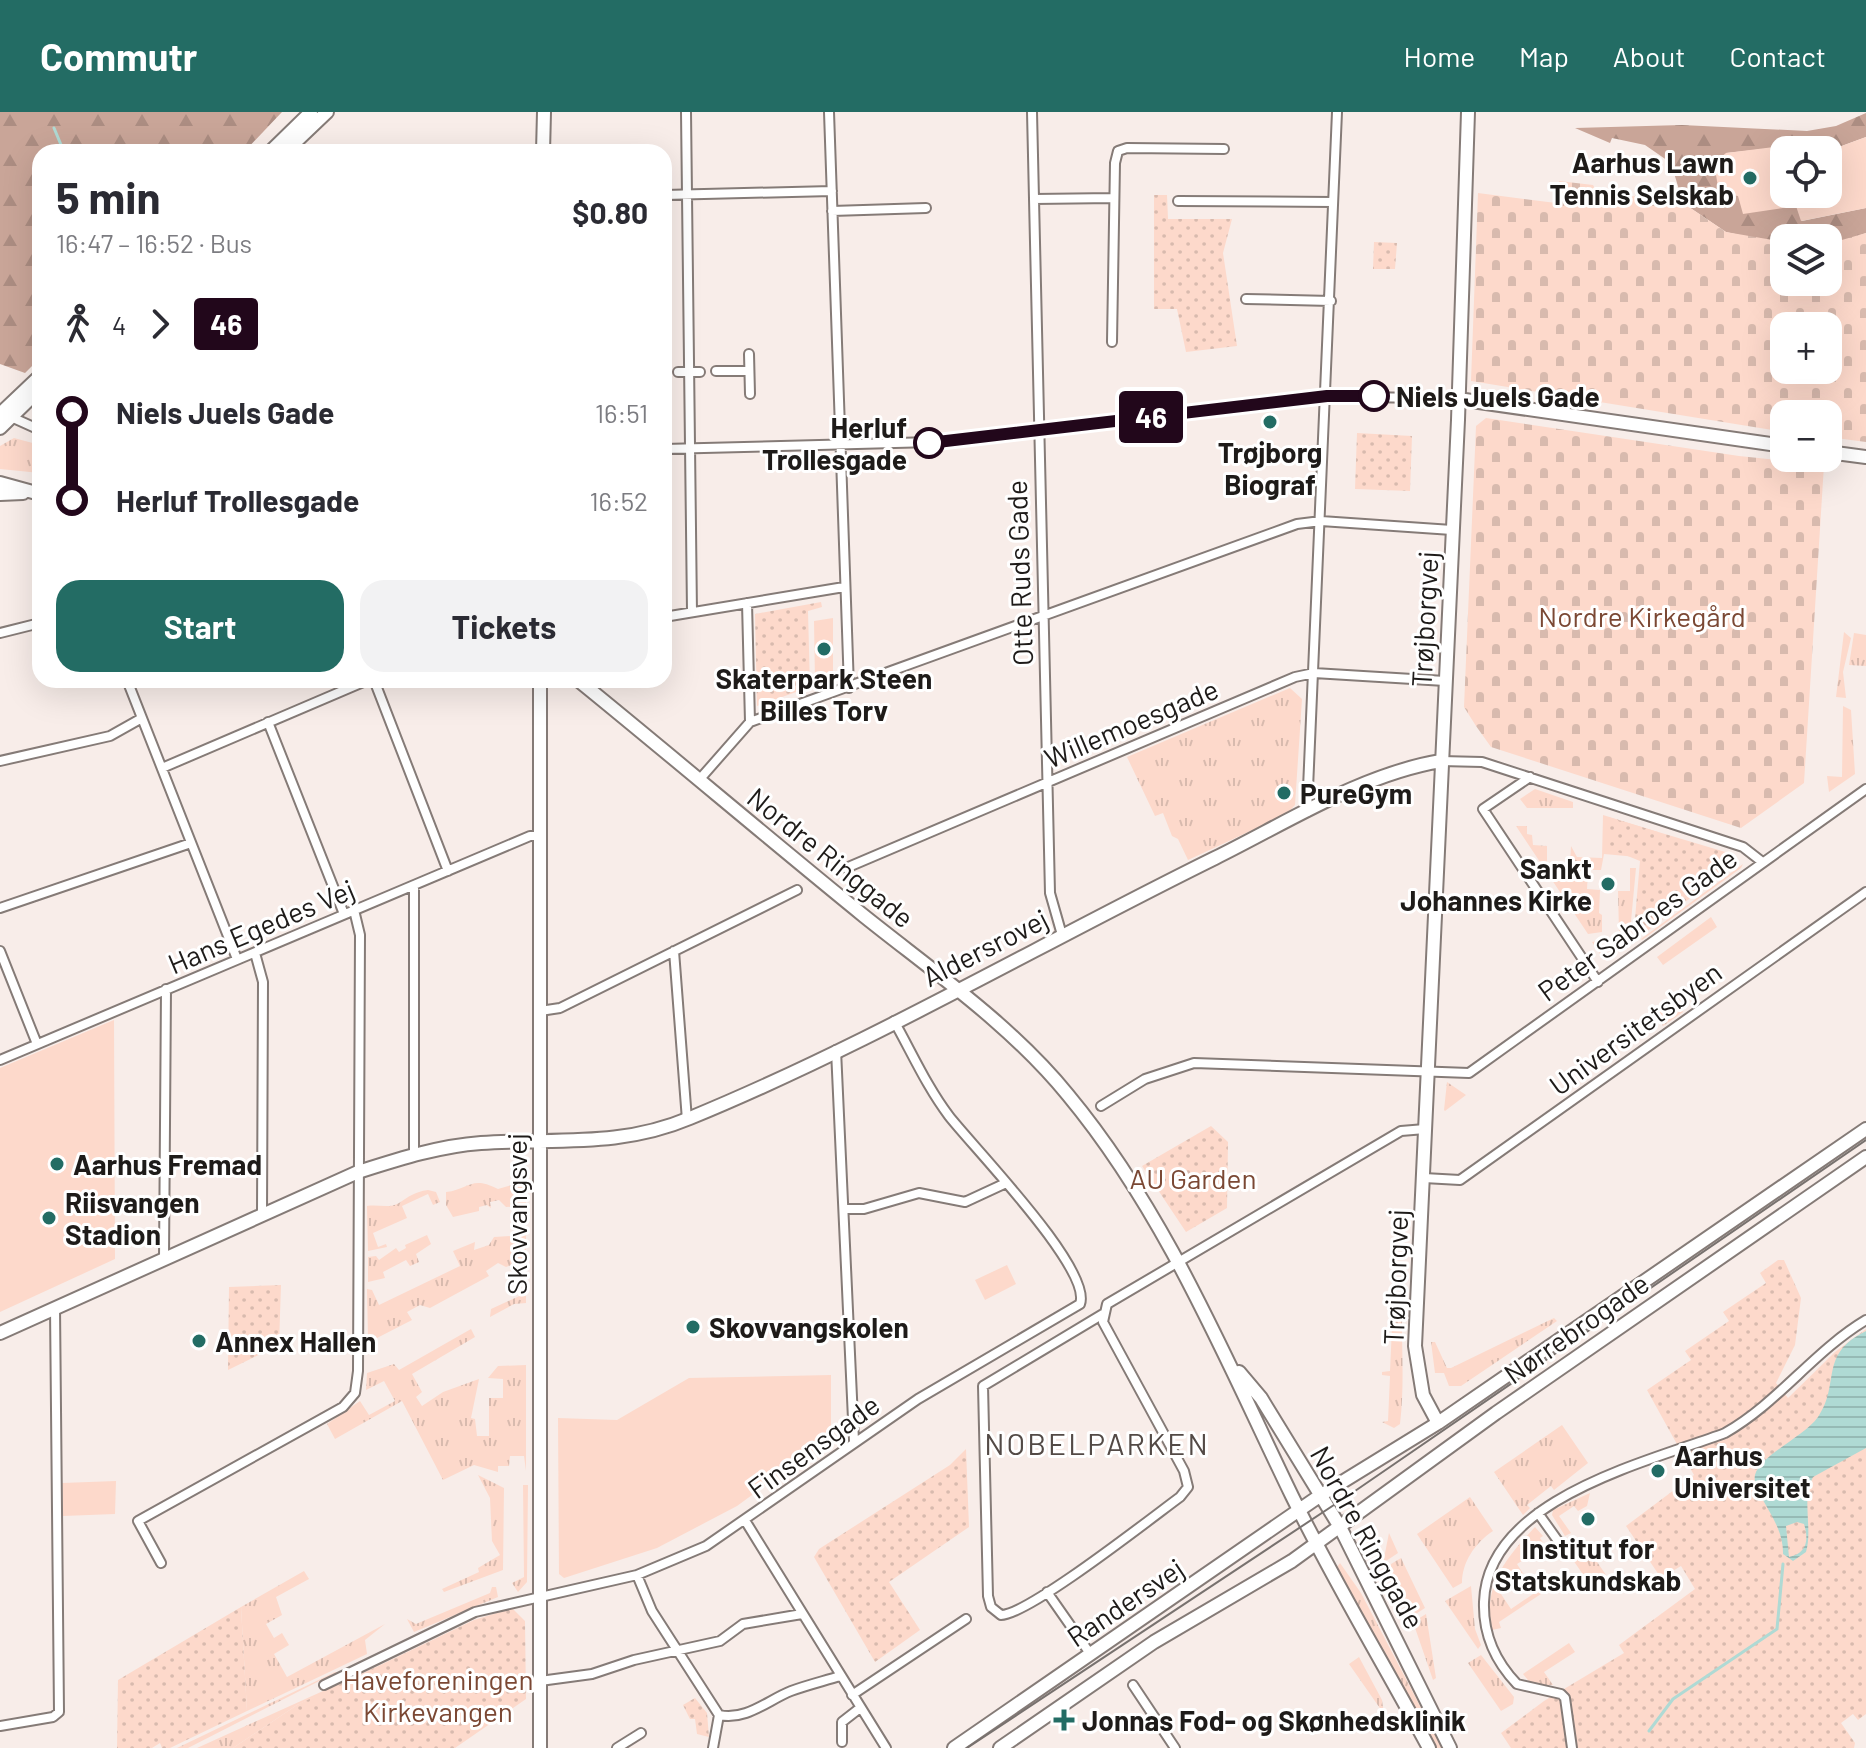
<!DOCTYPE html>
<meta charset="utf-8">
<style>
:root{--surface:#fff;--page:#f2f2f3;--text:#2b2b33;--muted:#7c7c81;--accent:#236c64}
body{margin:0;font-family:Barlow,sans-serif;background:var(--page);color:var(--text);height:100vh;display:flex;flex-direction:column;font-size:30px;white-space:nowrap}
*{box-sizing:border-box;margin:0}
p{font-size:26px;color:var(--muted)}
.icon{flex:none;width:44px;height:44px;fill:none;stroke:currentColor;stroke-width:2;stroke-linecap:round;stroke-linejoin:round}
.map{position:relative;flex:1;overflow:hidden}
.panel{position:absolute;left:32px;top:32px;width:640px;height:544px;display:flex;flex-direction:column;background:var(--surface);border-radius:24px;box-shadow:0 8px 32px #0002}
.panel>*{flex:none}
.badge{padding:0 16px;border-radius:6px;font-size:28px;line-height:52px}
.fabs{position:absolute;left:1770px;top:24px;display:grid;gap:16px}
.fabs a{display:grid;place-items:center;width:72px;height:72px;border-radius:16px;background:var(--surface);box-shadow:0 8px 32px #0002;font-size:40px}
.map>.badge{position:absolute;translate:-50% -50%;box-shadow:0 0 0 4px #fff}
.legs{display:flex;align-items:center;gap:12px;height:88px;padding:0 24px;font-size:26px}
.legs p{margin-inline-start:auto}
.headline{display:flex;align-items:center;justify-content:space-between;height:136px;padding:0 24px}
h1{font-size:44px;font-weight:700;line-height:60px}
.primary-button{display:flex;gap:16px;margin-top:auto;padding:16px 24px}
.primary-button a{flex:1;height:92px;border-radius:24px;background:var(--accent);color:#fff;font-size:32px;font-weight:700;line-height:92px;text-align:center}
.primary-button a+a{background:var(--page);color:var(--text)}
ul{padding:0 24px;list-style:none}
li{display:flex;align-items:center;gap:28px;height:88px;font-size:30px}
li i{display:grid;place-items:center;width:12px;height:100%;margin:0 10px;background:currentColor}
li i::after{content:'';width:20px;height:20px;margin:-10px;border:6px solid;border-radius:50%;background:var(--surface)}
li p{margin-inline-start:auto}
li:first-child i{background:linear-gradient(#0000 50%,currentColor 0)}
li:last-child i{background:linear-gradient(currentColor 50%,#0000 0)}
header{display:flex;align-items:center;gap:48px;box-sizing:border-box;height:112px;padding:0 40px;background:var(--accent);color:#fff}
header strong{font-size:38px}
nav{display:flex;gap:44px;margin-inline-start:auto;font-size:28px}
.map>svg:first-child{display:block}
</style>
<header>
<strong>Commutr</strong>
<nav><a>Home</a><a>Map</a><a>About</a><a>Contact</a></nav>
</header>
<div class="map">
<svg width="1866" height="1636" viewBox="0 0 1866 1636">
<defs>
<pattern id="grass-tufts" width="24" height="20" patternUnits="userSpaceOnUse" patternTransform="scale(2)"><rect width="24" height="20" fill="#fdd9cb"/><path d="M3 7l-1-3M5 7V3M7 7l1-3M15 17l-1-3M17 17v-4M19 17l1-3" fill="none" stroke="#d8baae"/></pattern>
<pattern id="forest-firs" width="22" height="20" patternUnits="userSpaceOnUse" patternTransform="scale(2)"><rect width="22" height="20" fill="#c9a598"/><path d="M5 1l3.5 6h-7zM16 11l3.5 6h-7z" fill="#ac8d82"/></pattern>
<pattern id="cemetery-stones" width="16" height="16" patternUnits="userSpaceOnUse" patternTransform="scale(2)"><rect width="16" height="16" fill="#fdd9cb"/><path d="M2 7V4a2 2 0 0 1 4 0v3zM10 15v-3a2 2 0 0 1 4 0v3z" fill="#d8baae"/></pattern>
<pattern id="park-dots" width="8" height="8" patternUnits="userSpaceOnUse" patternTransform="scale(2)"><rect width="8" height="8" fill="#fdd9cb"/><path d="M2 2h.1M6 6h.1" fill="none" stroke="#d8baae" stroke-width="1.8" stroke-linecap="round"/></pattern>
<pattern id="water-rules" width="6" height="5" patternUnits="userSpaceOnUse" patternTransform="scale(2)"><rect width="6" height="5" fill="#afdad4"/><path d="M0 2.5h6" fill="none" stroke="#96bab5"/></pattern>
</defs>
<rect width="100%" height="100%" fill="#f8ede9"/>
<path fill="url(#grass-tufts)" d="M14,326l26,7v28l-40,-4v-23z
M1844,520l7,6 -8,34 3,26 -10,-1z
M1854,521l12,2v31l-17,-1z
M1290,576l12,11 -7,106 -8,9 -99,46 -10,-21 -6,-3 -9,-23 -8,3 -28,-59z
M1843,594l8,4 4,64 -26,18 -2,-16 15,1z
M1535,677l38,13v6h-46l-7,-9z
M1603,703l55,17 -21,25 -33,-3 -3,16h-13l-1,19 13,1 -1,23 3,2v17l-14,2 -72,-108h11v8l5,1 1,10 14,1v18l23,1 1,-19 6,11 25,1z
M1743,752l-2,4 -99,72 -1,-1z
M1630,756h6l-6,64h-11l-1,-41h12z
M1711,805l6,10 -54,38 -6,-8z
M1602,828l3,19 8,-4 1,-15 16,3 -25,18 -13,-19z
M1675,888l8,12 -20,14 -5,-8 2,-12z
M1447,970l19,13 -21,16 -1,-1z
M526,1069v25l-20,1 -7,-7 -9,2 1,6 -4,-3 -8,2v4l-26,6 -7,-12v-13c24,-3 25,-17 52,-3z
M428,1078l8,2 4,10 -7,3 -5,-11 -26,12 5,12 -34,15 5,14 8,-3 1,3 -19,4 -1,-45c11,-2 22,3 32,-3 11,-7 15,-11 29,-13z
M427,1123l4,9 -15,10 3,8 -9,4 -4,-6 -23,12 2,6 -17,4v-25l8,-1 3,4 17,-12 3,4 7,-4 -1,-3z
M526,1123v25l-20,7 -8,-4 -12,8 3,5 -59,32 -10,-3 -13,7 5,8 -35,18h-9l-1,-49 5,1 7,15 81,-39 -7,-15 22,-9 -1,8 15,-5 5,-8z
M526,1181v10l-12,1 -24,13 1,-8z
M1391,1187h11c-1,42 3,84 -2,125l-6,4 -12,-6 6,-1 2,-45 -8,-1v-3l8,-1 3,-66 -7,-2z
M1554,1206l3,3 -96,65h-12l-5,-13h-9l-4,-31h4l12,26h4z
M471,1217l4,8 -63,37 10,18 -6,5 6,9 21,-14 36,-13 -8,39 4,1 2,17h12v-38h14v-19l-15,-1 10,-12 28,-1v106l-2,-15h-14l-1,10h-11v6l-24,-7 -31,15 -41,-79 -67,38 -8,-15 33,-23 9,14 26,-14 -11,-20 -18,9 1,-17 27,-9 5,6z
M1562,1313l26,38 -34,27 -3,-4 -24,19 3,3 -7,7 -29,-43z
M478,1363l26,13 -1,82 -59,22 -2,-3 37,-17 -1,-4 22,-13 -8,-14 -2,-43z
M523,1373h5l-1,97 -9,10 -6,-9 12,-6z
M1590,1381l-3,13 -9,5 -4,-5 -15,10 12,17 -6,3 -13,-21 1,-5z
M1470,1385l23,34c-18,12 -31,31 -31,52l-9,5 -36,-54z
M1535,1415l8,9 -3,2 4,6h5l-32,20 7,11 -25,16 12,18 28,-19 2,4 -42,28 2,6 -9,2c-10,-44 15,-73 43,-103z
M1389,1421l9,20 -15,10z
M1589,1438l17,25 -15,11 -18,-26z
M1401,1446l24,50 -14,9 -25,-50z
M1340,1451l21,30 81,155h-5l-100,-181z
M304,1459l5,8 -33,18 6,18 -16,9 8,14 8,-5 7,12 -15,9 13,23 98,-53 -20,16 2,14 -120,57 -6,-104z
M1471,1474l4,43 6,16 -3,4 -33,-48z
M492,1475h4l2,10 -84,35 -7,-13 9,5 74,-31z
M1426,1502l10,64 -3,2 -20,-58z
M1569,1531l6,9 -31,20 9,13h-21l-9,-11z
M1481,1543l33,42 -1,7 -12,7 -33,-48z
M1359,1545l23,43 2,14 -35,-50z
M376,1555l-4,5 -75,33 -64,43h-36z
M337,1560l-149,76h-11l158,-76z"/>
<path fill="url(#forest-firs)" d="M0,0h282l-38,40h-204v206l-15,15 -25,-9z
M1866,1v24l-38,14 -36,-1 -1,-4 -65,7 12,43 59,9 5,16 64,-13v25l-34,12 -4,-1v-6l-61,3 -41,-9 -43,-29 -12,-40 -26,-18 -33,-7 -2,5 -35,-15 107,-3 125,6 29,-5z"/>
<path fill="url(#cemetery-stones)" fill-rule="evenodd" d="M1559,69l34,4 8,14 36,-3 46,7 43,29 58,10v40h44v-38l38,-11v209l-38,-5v-23h-44v18l-313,-51 7,-188 78,10zM1784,214h44v44h-44z
M1486,306l253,38 85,9 -20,318 -63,45 -250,-81 -15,-21 -12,-19 12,-281z"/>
<path fill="url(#park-dots)" d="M1154,83h13l1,24h64l-9,34 14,93 -51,6 -9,-43h-23z
M1374,130l23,1 -2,26h-22z
M1357,321l55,3 -2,55 -55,-2z
M821,490l1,5 -14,4 2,76 -53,19 -2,-92z
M1608,705l124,37 4,9 -94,72 -8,-5 6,-69 -32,-13z
M1211,1014l17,16 -1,66 -41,24 -44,-66z
M1778,1148h6l17,38 -6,47 -19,38 12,15 47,-46 31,-23v385l-8,6 -5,-6 -12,9 14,20 -1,5h-343l-10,-15 43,-32 80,-48 -5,-8 76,-56 -14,-23 -20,12 -35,-52 68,-51 -47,-85 44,-30 -6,-9 44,-30 -6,-9 43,-29 -6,-10z
M281,1173l-2,60 -51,25 1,-83z
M966,1337l3,78 -80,55 31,48 -45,32 -61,-105 5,-8 131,-84z
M241,1495l6,104 -77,37h-8l-2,-5 -8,5h-35l1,-68z
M512,1496l13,13 1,78 -71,49h-222l64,-43 177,-85z
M695,1586l12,15 2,24 -12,-3 -2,-15h-5l-7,-14z"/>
<path fill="#fdd9cb" d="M1866,25v71l-65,13 -5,-15 -53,8 -5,-18 -19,-3 -5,-30 12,-10 65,-8 1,5h-8v44h44v-43z
M833,506v58l-18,6 -1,-61z
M114,908l1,239 -115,53v-244z
M1007,1153l9,19 -31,16 -10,-20z
M831,1263v62l-94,69 -80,42 -93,30 -5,-4 -1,-156 59,2 72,-42z
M116,1369l-1,33 -52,2 -1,-33z"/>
<path fill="url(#water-rules)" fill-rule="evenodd" d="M1866,1219v117l-53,29c-12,23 0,51 -7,75l-13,9 -10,-7c1,-34 -32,-61 -28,-79 5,-20 49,-38 63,-58 23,-33 0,-63 48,-86zM1797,1410l7,2c5,16 3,29 -15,33l-3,-31z"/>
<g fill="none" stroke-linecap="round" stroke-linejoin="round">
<path stroke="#afdad4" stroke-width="3" d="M54,16l10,24
M1649,1619l24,-32 104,-70 6,-65"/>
<g stroke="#857b77" stroke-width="12">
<path id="street" d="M686,0l6,500
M829,0l20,576
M1032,0l18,781 12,42
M664,83l168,-4
M1034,87l80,-1
M1178,89l155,1
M832,99l94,-3
M1246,187l85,2
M1112,230l3,-179 3,-12 9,-3 97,1
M749,242l1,40
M716,259h33
M678,260h22
M9,304l31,14
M664,337l269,-7 394,-46 131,3
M747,491l3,119
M664,505l180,-30
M0,521l40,-10
M127,568l110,279
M374,568l74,191
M268,610l76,192
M0,649l110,-25 32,-18
M1441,649l41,1 261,85 18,14
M162,656l206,-88
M1530,665l-47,32 115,173
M699,668l51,-58 547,-198 24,-3 131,9
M1307,700l30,-700
M846,756l449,-191 19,-4 131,8
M0,796l191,-65
M0,839l37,93
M674,839l13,169
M255,841l8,29 -1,232
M540,899l20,-3 237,-118
M836,938l18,391
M0,948l530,-224h10
M1101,994l44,-27 49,-16 275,10 397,-284
M414,1042v-268
M1424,1066l36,2 406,-288
M845,1097h19l55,-16 46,9 41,-19
M164,1146l2,-269
M1103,1202l-120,72 5,210 3,11 10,8c27,0 149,-96 179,-118l8,-10 -4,-16 -81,-149 4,-18 294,-173 24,-2
M1538,1401l20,28
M746,1410l140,226
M161,1451l-23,-42 205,-114 12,-14 3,-22 2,-436 -6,-25
M637,1463l15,36 67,104c27,6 49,-15 72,-24 16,-6 33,-10 49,-15
M1047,1480l44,63
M540,1569l52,-7 42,-14 86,-19 23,-17 59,-10
M324,1573l151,-73 162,-37 69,-29 212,-147 162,-95c13,-34 -107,-157 -131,-188 -22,-29 -37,-63 -55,-95
M1133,1573l42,63
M852,1583l114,-76
M0,1614l53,-9 6,-5 -4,-404
M842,1630v-20l18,-14
M617,1636l24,-15
M713,1636l6,-33
M1572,1636l-7,-50 -4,-4 -44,-10c-22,-23 -34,-51 -33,-82 3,-103 164,-140 241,-169 53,-30 89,-82 141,-113"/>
</g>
<g stroke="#857b77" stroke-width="16">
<path id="secondary" d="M270,40l41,-40
M285,40l42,-40
M543,40l1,-40
M1458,287l326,47
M0,302l40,-38
M0,316l40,-39
M1828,340l38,5
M0,371l40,11
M0,382l23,-1
M540,568v1068
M578,568c96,78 190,158 286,236 70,56 147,109 204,179 98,118 158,265 224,401 42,86 92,168 137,252
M0,1221l358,-161c41,-13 81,-26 123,-29 74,-5 138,5 209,-25 180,-74 350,-174 525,-260 71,-35 147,-84 226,-97
M1239,1260l22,26 79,129 110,221
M1438,1311l-15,-28 -8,-49 43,-926 10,-308
M954,1636l367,-253 117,-72 428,-294
M1000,1636l154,-106 138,-81 204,-148 370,-256"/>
</g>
<use href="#street" stroke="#fff" stroke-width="8"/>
<use href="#secondary" stroke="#fff" stroke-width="12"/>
<path stroke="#78726f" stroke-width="2" d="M967,1636l388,-257 511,-351"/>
</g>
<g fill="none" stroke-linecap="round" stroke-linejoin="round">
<g stroke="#fff" stroke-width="18">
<path id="line-1" d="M929,331l398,-47h47"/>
</g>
<use href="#line-1" stroke="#22071b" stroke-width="12"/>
</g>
<g fill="#236c64" stroke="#fff" stroke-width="3">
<circle cx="1750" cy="66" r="8"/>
<circle cx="1270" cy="310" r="8"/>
<circle cx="824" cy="537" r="8"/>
<circle cx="1284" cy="681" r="8"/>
<circle cx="1608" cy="772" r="8"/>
<circle cx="57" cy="1052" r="8"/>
<circle cx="49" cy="1106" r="8"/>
<circle cx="693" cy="1215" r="8"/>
<circle cx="199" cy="1229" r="8"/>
<circle cx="1658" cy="1359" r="8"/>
<circle cx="1588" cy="1407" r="8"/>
<path d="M1060 1596h8v8h8v8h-8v8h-8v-8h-8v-8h8z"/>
</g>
<g fill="#fff" stroke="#22071b" stroke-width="4">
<circle cx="1374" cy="284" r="14"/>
<circle cx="929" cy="331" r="14"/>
</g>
<g text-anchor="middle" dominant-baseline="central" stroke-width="6" stroke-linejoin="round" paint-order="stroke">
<g font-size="28" font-weight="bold" fill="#1e1b19" stroke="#fff" text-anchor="start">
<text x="1734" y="50" text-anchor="end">Aarhus Lawn<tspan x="1734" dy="32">Tennis Selskab</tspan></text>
<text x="1270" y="340" text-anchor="middle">Trøjborg<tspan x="1270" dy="32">Biograf</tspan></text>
<text x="824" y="566" text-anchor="middle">Skaterpark Steen<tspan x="824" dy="32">Billes Torv</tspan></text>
<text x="1300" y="681">PureGym</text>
<text x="1592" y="756" text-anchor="end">Sankt<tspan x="1592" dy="32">Johannes Kirke</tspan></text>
<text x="73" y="1052">Aarhus Fremad</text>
<text x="65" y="1090">Riisvangen<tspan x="65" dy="32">Stadion</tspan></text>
<text x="709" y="1215">Skovvangskolen</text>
<text x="215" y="1229">Annex Hallen</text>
<text x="1674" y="1343">Aarhus<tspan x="1674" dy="32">Universitet</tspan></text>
<text x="1588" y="1436" text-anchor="middle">Institut for<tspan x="1588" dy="32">Statskundskab</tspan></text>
<text x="1082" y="1608">Jonnas Fod- og Skønhedsklinik</text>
</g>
<g font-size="28" font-weight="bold" fill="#1e1b19" stroke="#fff" text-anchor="start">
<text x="1396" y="284">Niels Juels Gade</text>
<text x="907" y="315" text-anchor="end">Herluf<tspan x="907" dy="32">Trollesgade</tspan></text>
</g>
<g font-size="28" fill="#1e1b19" stroke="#fff">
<text transform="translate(1019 461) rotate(-92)">Otte Ruds Gade</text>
<text transform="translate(1424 507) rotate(-87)">Trøjborgvej</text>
<text transform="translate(1131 611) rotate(-23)">Willemoesgade</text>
<text transform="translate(831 745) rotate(39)">Nordre Ringgade</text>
<text transform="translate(1637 812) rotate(-36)">Peter Sabroes Gade</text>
<text transform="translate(261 814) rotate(-23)">Hans Egedes Vej</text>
<text transform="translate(985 835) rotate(-27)">Aldersrovej</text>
<text transform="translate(1635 916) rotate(-36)">Universitetsbyen</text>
<text transform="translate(516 1102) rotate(-90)">Skovvangsvej</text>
<text transform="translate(1395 1165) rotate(-88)">Trøjborgvej</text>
<text transform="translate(1576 1216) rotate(-35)">Nørrebrogade</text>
<text transform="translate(813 1334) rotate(-36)">Finsensgade</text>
<text transform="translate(1368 1425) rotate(61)">Nordre Ringgade</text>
<text transform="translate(1125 1490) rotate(-34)">Randersvej</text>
</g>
<g font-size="28" fill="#7b4834" stroke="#fff">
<text x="1642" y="504">Nordre Kirkegård</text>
<text x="1193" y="1066">AU Garden</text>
<text x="438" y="1567">Haveforeningen<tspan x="438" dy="32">Kirkevangen</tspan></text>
</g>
<g font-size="30" letter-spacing="2" fill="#534a46" stroke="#fff">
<text x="1097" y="1331">NOBELPARKEN</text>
</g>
</g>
</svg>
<div class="fabs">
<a><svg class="icon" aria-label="locate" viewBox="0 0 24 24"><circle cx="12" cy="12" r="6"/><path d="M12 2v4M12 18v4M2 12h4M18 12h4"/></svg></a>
<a><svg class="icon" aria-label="layers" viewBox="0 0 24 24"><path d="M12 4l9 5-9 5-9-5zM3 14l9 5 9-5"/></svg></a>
<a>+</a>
<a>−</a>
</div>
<b class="badge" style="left:1151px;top:305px;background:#22071b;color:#fff">46</b>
<section class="panel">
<div class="headline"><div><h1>5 min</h1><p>16:47 – 16:52 · Bus</p></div><b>$0.80</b></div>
<div class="legs"><svg class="icon" aria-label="walk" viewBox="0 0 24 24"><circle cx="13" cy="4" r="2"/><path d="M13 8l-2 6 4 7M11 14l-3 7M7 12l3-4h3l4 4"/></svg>4<svg class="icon" aria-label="forward" viewBox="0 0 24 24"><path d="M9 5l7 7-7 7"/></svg><b class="badge" style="background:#22071b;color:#fff">46</b></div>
<ul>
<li><i style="color:#22071b"></i><b>Niels Juels Gade</b><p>16:51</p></li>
<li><i style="color:#22071b"></i><b>Herluf Trollesgade</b><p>16:52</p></li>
</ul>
<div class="primary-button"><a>Start</a><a>Tickets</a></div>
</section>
</div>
